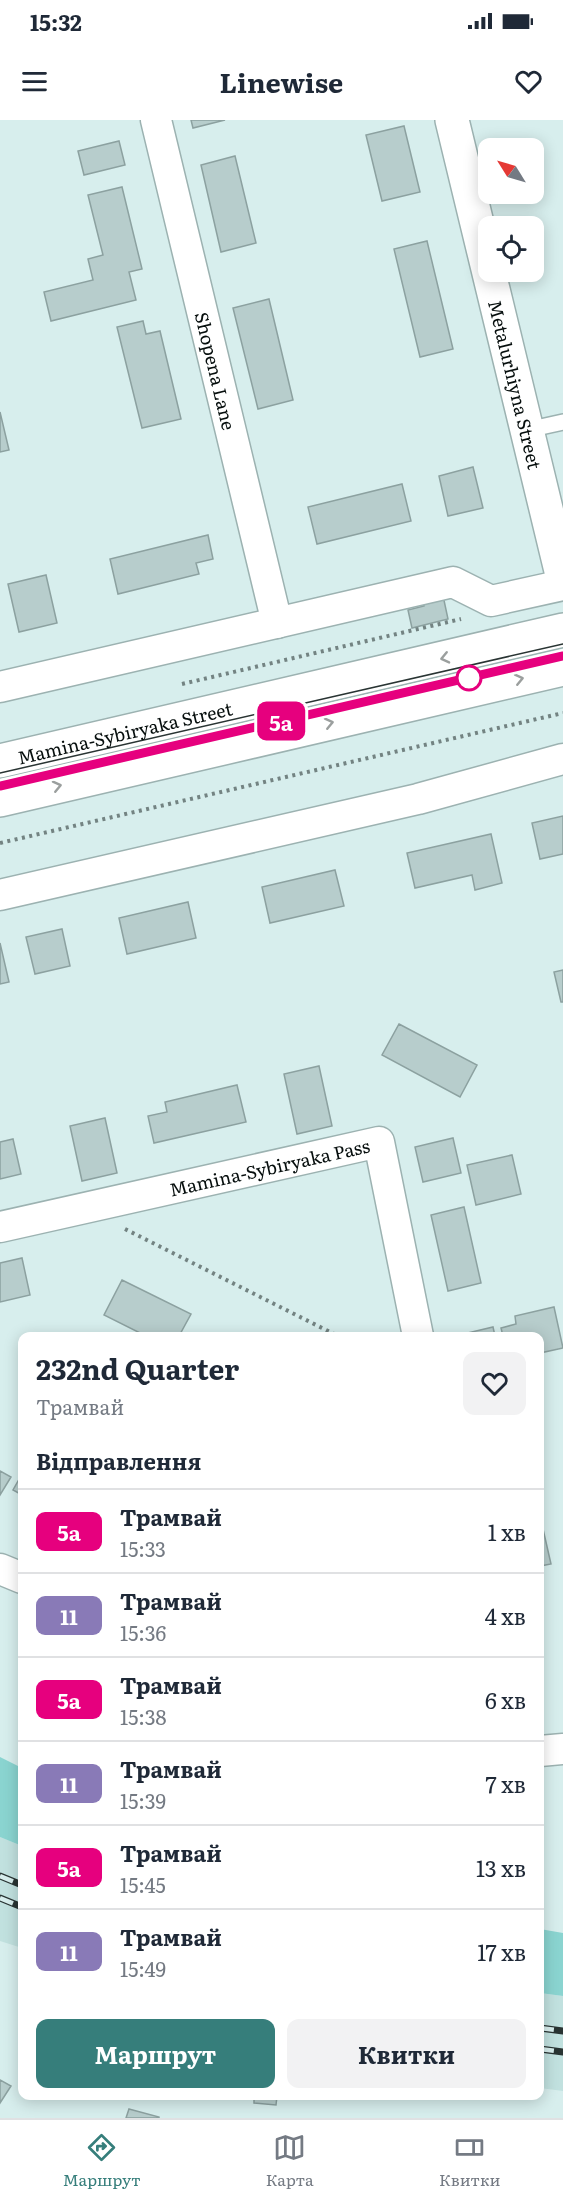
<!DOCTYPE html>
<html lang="uk">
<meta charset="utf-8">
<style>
:root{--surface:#fff;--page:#f2f2f3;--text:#1f2937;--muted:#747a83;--line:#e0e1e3;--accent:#367e7b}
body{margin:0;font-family:Literata,serif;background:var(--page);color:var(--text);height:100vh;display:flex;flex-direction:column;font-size:22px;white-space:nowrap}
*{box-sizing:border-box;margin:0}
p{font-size:20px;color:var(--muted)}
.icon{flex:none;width:33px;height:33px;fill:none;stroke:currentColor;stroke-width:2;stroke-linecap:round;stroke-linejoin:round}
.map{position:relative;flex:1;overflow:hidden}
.sheet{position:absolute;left:18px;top:1212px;width:526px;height:768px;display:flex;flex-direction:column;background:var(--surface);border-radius:12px;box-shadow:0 3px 15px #0003}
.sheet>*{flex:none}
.badge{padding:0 12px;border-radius:9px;font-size:21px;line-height:39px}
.needle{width:39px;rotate:307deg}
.tools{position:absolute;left:478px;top:18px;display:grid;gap:12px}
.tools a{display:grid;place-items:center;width:66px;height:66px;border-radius:12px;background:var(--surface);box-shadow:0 3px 15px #0003;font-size:30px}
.map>.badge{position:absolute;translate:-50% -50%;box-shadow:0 0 0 3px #fff}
h2{padding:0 18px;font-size:22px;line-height:54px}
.round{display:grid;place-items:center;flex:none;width:63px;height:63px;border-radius:12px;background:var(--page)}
.headline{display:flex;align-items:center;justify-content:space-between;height:102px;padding:0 18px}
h1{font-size:28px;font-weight:700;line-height:45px}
.cta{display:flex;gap:12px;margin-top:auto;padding:12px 18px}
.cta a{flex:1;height:69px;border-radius:12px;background:var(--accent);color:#fff;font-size:24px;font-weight:700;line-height:69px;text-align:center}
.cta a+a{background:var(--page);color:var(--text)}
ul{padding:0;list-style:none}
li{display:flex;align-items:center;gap:18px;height:84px;padding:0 18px;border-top:2px solid var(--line)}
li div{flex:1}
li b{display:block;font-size:22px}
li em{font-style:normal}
li .badge{min-width:66px;font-weight:700;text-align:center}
.status{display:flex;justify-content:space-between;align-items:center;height:42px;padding:0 30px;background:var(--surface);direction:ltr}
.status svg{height:16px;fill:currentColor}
header{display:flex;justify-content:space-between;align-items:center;height:78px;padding:0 18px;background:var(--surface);font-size:27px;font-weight:700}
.tab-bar{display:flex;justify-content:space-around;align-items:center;height:84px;border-top:2px solid var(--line);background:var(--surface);font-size:16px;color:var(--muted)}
.tab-bar a{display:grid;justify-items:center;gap:3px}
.tab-bar .active{color:var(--accent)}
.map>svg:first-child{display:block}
</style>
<div class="status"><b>15:32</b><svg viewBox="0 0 49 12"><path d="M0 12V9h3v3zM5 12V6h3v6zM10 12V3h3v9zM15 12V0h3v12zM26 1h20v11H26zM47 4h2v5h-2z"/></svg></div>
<header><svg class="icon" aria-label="menu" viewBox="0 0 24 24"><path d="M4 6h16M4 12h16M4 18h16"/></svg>Linewise<svg class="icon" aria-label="heart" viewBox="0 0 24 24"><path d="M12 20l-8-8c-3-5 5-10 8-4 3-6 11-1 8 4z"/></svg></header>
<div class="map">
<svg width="563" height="1998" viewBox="0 0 563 1998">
<rect width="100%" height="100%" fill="#d7eeed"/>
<path fill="#c1e1df" d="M0,1717l22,9v102l-22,-7z
M540,1873l23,3v95l-23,-3z"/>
<path fill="#8ad4d0" d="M0,1637l22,11v78l-22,-9z
M540,1809l23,4v63l-23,-3z"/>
<path fill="#b7cdcc" stroke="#8ca1a0" stroke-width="1.5" d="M191,0h34l-32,8z
M404,6l16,66 -38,9 -16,-66z
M119,21l6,24 -41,10 -6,-24z
M235,36l21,87 -35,9 -20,-87z
M122,67l20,82 -13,3 7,28 -85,21 -7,-29 49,-12 -5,-21 15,-4 -15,-60z
M427,121l26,108 -33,8 -26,-108z
M269,179l24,101 -35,9 -25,-101z
M143,201l3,13 14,-3 21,88 -39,9 -25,-101z
M0,292l9,38 -9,2z
M473,347l10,41 -35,8 -9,-40z
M402,364l9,37 -94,23 -9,-37z
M208,415l5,24 -17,4 3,11 -81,20 -8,-35z
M46,455l11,48 -38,9 -11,-48z
M442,471l6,28 -36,9 -4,-18 16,-4 -2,-10z
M563,696v38l-23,5 -8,-36z
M491,714l11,49 -27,7 -3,-15 -57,13 -8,-35z
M335,750l9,36 -74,17 -8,-36z
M188,782l8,36 -69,16 -8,-36z
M62,809l8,37 -35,8 -9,-37z
M0,823l9,39 -9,2z
M563,850v32h-2l-7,-30z
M399,904l78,41 -17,32 -78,-42z
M319,946l13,60 -35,8 -13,-60z
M237,965l9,37 -92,21 -6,-27 19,-4 -2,-10z
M105,998l12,55 -35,8 -12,-55z
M453,1018l8,35 -38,9 -8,-35z
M13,1019l8,35 -21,5v-37z
M512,1035l9,39 -45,11 -9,-40z
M464,1087l17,76 -33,8 -17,-76z
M22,1138l8,37 -30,7v-39z
M122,1160l69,34 -12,22h-33l-42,-21z
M554,1187l9,41 -23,5v-17h-37l-2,-8 15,-4 -1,-8z
M493,1207l2,9h-36v-1z
M0,1351l11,6 -11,18z
M22,1354v21l-9,-5z
M543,1409l8,35 -11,2v-36z
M0,1960l11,6 -11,17z
M254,1976h23l-1,9 -22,-2z
M129,1989l30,8v1h-33z"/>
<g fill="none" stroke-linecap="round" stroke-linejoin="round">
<g stroke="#9cb2b1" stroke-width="18">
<path id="service" d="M527,310l36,-8"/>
</g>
<g stroke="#9cb2b1" stroke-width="33">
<g id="minor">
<path id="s1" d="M156,0l121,503"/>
<path d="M0,567l453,-105 38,19 72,-16"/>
<path d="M0,775l418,-96 145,-40"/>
<path id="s2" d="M0,1107l379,-85 39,194"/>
<path d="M0,1449l22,9"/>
<path d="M540,1631l23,-2"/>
</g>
</g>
<g stroke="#9cb2b1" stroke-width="36">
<g id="tertiary">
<path id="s3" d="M452,0l111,459"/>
</g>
</g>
<g stroke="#9cb2b1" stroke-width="36">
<g id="secondary">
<path id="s4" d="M0,641l563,-131"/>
<path d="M0,680l563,-131"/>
</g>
</g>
<path stroke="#738382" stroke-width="4" stroke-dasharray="3 4.5" stroke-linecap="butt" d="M182,564l279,-65
M0,723l563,-130
M125,1109l213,107"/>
<use href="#service" stroke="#fff" stroke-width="15"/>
<use href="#minor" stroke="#fff" stroke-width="30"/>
<use href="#tertiary" stroke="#fff" stroke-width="33"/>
<use href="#secondary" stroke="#fff" stroke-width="33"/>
<path stroke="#293433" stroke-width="1.5" d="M0,653l563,-129
M0,666l563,-130"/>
<g stroke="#293433" stroke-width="7">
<path id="rail" d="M0,1756l22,9
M0,1778l22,9
M540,1908l23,3
M540,1929l23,3"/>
</g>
<use href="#rail" stroke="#d7eeed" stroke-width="4.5" stroke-dasharray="14" stroke-linecap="butt"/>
</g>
<defs><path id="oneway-chevron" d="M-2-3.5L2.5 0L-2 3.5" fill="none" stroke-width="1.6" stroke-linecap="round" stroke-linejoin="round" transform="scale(1.5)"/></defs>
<g stroke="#9b9f9e">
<use href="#oneway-chevron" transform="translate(445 538) rotate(167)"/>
<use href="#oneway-chevron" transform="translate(519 559) rotate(-13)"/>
<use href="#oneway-chevron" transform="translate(329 603) rotate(-13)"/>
<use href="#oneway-chevron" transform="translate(57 666) rotate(-13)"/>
</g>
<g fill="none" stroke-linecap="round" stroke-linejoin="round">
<g stroke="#fff" stroke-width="14">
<path id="line" d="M0,666l563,-130"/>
</g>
<use href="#line" stroke="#e6007e" stroke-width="9"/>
</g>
<circle fill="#fff" stroke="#e6007e" stroke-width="3" cx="469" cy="558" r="12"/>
<g text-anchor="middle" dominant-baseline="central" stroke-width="6" stroke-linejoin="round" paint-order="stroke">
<g font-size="18" fill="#060e0d" stroke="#d7eeed">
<text stroke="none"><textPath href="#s1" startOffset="258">Shopena Lane</textPath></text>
<text stroke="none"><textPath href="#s3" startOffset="272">Metalurhiyna Street</textPath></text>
<text stroke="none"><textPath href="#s4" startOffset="128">Mamina-Sybiryaka Street</textPath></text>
<text stroke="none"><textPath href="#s2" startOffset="276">Mamina-Sybiryaka Pass</textPath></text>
</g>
</g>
</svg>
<div class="tools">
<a><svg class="needle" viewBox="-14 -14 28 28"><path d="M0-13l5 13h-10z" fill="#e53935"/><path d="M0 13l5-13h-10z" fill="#747a83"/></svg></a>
<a><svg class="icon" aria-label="locate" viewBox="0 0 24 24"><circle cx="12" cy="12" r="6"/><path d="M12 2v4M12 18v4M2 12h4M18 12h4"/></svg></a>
</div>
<b class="badge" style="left:281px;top:601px;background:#e6007e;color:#fff">5а</b>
<section class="sheet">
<div class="headline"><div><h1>232nd Quarter</h1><p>Трамвай</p></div><a class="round"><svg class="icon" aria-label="heart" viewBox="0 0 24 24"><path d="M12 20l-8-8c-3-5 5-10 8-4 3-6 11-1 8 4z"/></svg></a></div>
<h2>Відправлення</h2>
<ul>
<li><span class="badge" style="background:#e6007e;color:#fff">5а</span><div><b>Трамвай</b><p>15:33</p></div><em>1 хв</em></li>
<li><span class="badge" style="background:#897ab7;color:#fff">11</span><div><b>Трамвай</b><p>15:36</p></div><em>4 хв</em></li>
<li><span class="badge" style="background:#e6007e;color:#fff">5а</span><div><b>Трамвай</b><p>15:38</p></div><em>6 хв</em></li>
<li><span class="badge" style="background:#897ab7;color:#fff">11</span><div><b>Трамвай</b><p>15:39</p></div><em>7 хв</em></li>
<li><span class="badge" style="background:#e6007e;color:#fff">5а</span><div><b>Трамвай</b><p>15:45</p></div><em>13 хв</em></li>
<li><span class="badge" style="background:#897ab7;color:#fff">11</span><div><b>Трамвай</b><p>15:49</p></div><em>17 хв</em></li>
</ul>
<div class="cta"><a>Маршрут</a><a>Квитки</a></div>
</section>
</div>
<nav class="tab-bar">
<a class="active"><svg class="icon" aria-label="directions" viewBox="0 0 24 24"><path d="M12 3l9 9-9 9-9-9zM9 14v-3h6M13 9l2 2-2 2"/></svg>Маршрут</a>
<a><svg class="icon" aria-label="map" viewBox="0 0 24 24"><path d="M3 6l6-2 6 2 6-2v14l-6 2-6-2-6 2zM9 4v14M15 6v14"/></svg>Карта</a>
<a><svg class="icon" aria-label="tickets" viewBox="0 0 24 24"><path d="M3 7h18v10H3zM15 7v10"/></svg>Квитки</a>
</nav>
